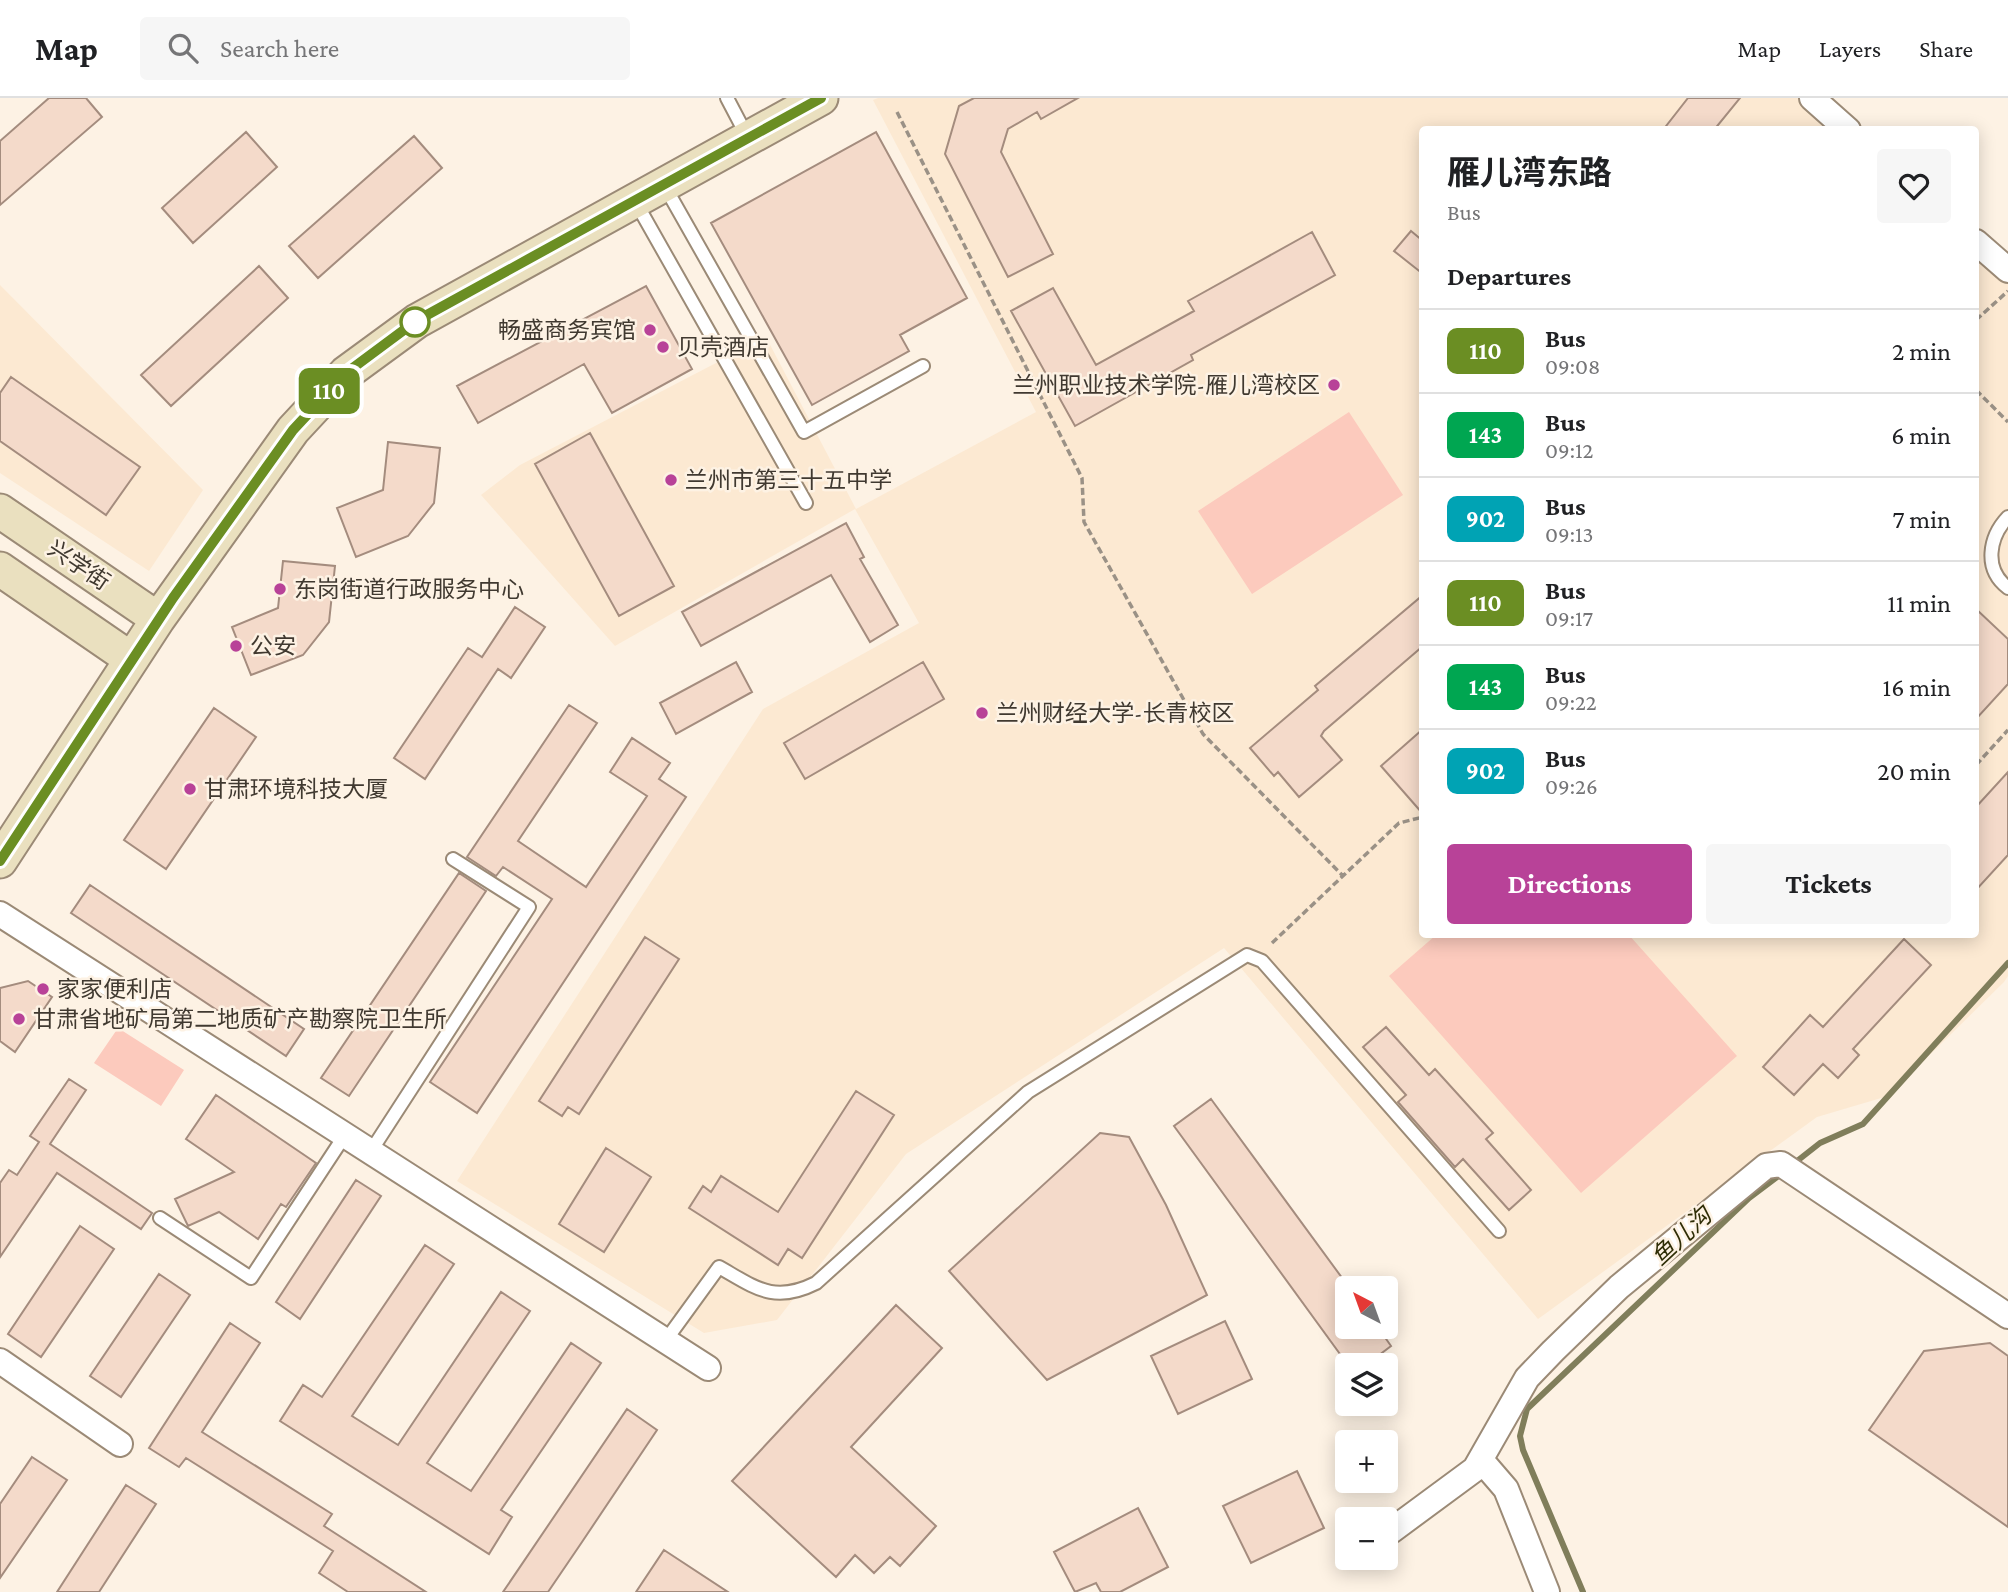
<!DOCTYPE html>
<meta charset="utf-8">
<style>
:root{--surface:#fff;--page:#f6f6f6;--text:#202124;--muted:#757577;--line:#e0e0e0;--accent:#b84298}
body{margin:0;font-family:"Crimson Pro","Noto Sans SC",serif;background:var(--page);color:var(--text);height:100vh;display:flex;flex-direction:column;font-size:26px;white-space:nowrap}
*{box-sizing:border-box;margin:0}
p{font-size:23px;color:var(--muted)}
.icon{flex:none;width:38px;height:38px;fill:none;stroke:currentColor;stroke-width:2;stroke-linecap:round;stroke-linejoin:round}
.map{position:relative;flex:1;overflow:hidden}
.drawer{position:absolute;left:1419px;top:28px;width:560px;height:812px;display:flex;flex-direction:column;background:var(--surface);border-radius:7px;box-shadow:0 4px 18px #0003}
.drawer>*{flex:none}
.badge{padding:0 14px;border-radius:10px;font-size:24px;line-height:46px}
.needle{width:46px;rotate:319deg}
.buttons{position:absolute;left:1335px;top:1178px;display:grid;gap:14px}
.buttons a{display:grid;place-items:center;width:63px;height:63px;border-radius:7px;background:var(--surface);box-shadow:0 4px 18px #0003;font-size:35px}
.map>.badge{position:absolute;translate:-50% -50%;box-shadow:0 0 0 4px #fff}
h2{padding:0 28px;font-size:26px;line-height:63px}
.round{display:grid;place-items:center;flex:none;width:74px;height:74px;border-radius:7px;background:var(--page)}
.headline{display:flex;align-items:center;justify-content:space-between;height:119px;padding:0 28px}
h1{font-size:33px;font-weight:700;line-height:52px}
.button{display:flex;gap:14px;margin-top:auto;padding:14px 28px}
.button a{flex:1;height:80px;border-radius:7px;background:var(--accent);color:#fff;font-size:28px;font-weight:700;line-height:80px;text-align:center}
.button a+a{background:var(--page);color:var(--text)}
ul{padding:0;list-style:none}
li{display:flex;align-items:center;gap:21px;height:84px;padding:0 28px;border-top:2px solid var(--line)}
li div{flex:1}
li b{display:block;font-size:26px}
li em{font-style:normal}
li .badge{min-width:77px;font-weight:700;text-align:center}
header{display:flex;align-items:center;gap:42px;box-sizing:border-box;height:98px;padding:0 35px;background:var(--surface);border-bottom:2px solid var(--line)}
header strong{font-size:33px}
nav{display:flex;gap:38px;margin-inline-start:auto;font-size:24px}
.search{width:490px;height:63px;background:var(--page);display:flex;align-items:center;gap:18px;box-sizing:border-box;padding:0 24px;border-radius:7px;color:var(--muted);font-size:26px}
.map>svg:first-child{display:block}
</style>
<header>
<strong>Map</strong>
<div class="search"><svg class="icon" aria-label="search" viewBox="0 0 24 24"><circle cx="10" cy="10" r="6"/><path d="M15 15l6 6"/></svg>Search here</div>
<nav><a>Map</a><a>Layers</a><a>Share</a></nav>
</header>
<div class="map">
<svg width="2008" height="1494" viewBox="0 0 2008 1494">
<rect width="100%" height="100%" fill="#fdf2e4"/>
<path fill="#fce9d2" d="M878,0h922l35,31 -412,1v804h553v-680l32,28v694l-4,6 -116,114 -71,21 -279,202 -314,-371 -318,206 -129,166 -73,13 -247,-152 306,-472 156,-86 -64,-114 -240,137 -134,-151 39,-30 246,-128 90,172 180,-97 -163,-312z
M0,187l203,205 -54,81 -149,-98z"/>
<path fill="#fccabd" d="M1349,314l54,83 -151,99 -54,-83z
M1436,837h193l108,121 -156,137 -192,-217z
M118,930l66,42 -23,36 -67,-43z"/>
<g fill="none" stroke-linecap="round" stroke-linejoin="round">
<path stroke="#807e5b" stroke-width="6" d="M1792,1067l28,-22 43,-19 145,-161
M1583,1494l-60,-142 -3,-14 7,-27 222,-211 32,-24"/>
</g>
<path fill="#f4daca" stroke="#a48c7e" stroke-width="2" d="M49,0h37l16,19 -102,88v-64z
M974,0h104l-37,21 -4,-7 -29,17 -7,23 52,102 -45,23 -63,-123 14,-48z
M1688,0h52l-26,32h-51z
M246,34l31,35 -84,76 -31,-35z
M876,34l91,166 -67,37 9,16 -97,54 -101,-182z
M414,38l28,32 -124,110 -29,-32z
M1411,133l12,10v33l-29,-23z
M1312,134l23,43 -144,80 2,5 -118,66 -64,-115 42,-23 43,77 98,-54 -6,-10z
M259,168l29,32 -117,108 -30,-31z
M646,188l46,83 -80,44 -28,-49 -106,59 -21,-37z
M11,279l129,90 -34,48 -106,-74v-48z
M590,335l84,153 -55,30 -84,-152z
M388,344l52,6 -6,55 -26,33 -52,21 -19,-49 46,-18z
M846,425l18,34 -4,2 38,66 -28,17 -39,-67 -130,71 -19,-34z
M283,463l52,5 -6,56 -26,33 -52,20 -19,-48 46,-19z
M1423,497v51l-99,85 -3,5 21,24 -43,37 -21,-25 -4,4 -24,-28 68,-58 -3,-4z
M515,509l30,20 -34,51 -13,-9 -73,110 -31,-21 74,-110 14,9z
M1976,511l32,30v45l-32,35z
M736,564l16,30 -76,42 -16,-31z
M923,564l21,37 -139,80 -21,-36z
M569,607l28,18 -79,118 68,46 61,-91 -37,-24 22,-34 38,25 -11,16 27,18 -209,316 -47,-31 122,-183 -49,-32 -7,9 -29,-19z
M214,610l42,29 -90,132 -42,-29z
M1423,631v85l-42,-48z
M2008,674v83l-32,35v-83z
M459,775l27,18 -137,205 -28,-18z
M90,787l214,144 -18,27 -215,-143z
M645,839l34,22 -100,155 -11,-7 -6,9 -23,-15z
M1904,841l27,26 -78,84 6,6 -21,23 -15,-14 -29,31 -31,-28 47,-52 13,12z
M28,883l24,16 -37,55 -15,-11v-53z
M1386,929l43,48 6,-6 58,64 -7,6 45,51 -22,20 -46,-51 -8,8 -57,-65 8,-7 -43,-48z
M69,981l17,11 -36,54 102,69 -11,16 -84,-56 -57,84v-74l9,-13 8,5 22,-33 -9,-6z
M856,993l38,24 -92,143 -14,-9 -10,16 -89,-57 14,-22 8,6 10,-16 57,36z
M216,997l100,68 -30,44 -5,-3 -23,35 -39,-27 -31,14 -13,-27 59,-27 -48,-33z
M1211,1001l137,187v40h29l14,20 -25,19h-18l-174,-239z
M1100,1035l29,4 37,68 41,90 -160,85 -98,-109z
M606,1050l45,29 -47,75 -45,-28z
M356,1082l25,16 -81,123 -24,-17z
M80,1128l34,23 -73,108 -33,-23z
M425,1147l29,19 -102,152 46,29 103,-153 29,19 -103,152 44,28 100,-148 30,20 -100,147 11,7 -23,37 -209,-133 23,-36 19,12z
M159,1176l31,21 -69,102 -31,-21z
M896,1207l46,43 -91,99 85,79 -36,40 -10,-9 -16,16 -19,-18 -19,22 -104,-96z
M1225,1223l27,58 -74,35 -27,-58z
M230,1225l30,20 -58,89 130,82 -8,12 102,66h-78l-29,-19 14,-22 -147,-93 -7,9 -30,-19z
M1990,1245l18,13v171l-139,-97 55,-79z
M627,1311l30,21 -75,112 -34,50h-45z
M32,1359l35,23 -67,98v-74z
M1297,1373l27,57 -73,35 -28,-57z
M126,1387l30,19 -57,88h-42z
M1138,1410l30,59 -48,25h-19l-5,-9 -21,9 -21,-40z
M664,1452l64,42h-92z"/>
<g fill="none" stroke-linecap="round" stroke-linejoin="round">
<g stroke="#9b8a76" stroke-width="16">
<path id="lane" d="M727,0l21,40
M664,87l140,247 119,-66
M635,103l171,302
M2008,419c-19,20 -25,52 0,71
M371,1053l158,-244 -76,-48
M160,1120l91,60 94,-143
M666,1242l53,-73c37,21 55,37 97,16l212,-191 219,-137 15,6 237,270"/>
</g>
<g stroke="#9b8a76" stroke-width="28">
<path id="street" d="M1812,0l36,32
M1976,144l32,28
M0,816l708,454
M0,1263l120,83
M1481,1362l25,29 41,103
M1391,1433l84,-62 52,-91 26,-27 66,-64 147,-121 15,-2 227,152"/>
</g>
<g stroke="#9b8a76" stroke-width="37">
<path id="secondary" d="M0,413l158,108
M0,471l131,90
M0,763l158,-242 135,-189 53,-57 71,-52 404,-223"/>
</g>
<path stroke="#9a9186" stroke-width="3.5" stroke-dasharray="7 3.5" stroke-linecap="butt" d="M897,14l185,366 2,44 119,212 140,142
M1976,222l32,-29
M1976,292l32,32
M1976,667l32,-35
M1272,845l127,-120 24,-6"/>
<use href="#lane" stroke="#fff" stroke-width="12"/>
<use href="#street" stroke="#fff" stroke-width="24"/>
<use href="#secondary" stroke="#eae0bf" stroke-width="33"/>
</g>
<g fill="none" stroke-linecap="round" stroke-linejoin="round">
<g stroke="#fff" stroke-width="16">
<path id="line" d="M0,763l173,-263 120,-168 53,-57 70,-52 405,-223"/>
</g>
<use href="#line" stroke="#6b8e23" stroke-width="10"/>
</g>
<circle fill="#fff" stroke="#6b8e23" stroke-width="3.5" cx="415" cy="224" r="14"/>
<g fill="#b84298" stroke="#fdf2e4" stroke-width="2.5">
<circle cx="650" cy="232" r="7"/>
<circle cx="663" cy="249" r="7"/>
<circle cx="1334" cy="287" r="7"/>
<circle cx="671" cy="382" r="7"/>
<circle cx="280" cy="491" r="7"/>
<circle cx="236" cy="548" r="7"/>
<circle cx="982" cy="615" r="7"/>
<circle cx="190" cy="691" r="7"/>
<circle cx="43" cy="891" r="7"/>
<circle cx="19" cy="921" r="7"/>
</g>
<g text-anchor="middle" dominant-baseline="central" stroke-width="5" stroke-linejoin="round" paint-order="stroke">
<g font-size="23" fill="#403930" stroke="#fdf2e4" text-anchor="start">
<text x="636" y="232" text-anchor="end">畅盛商务宾馆</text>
<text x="677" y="249">贝壳酒店</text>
<text x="1320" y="287" text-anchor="end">兰州职业技术学院-雁儿湾校区</text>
<text x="685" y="382">兰州市第三十五中学</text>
<text x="294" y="491">东岗街道行政服务中心</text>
<text x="250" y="548">公安</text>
<text x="996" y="615">兰州财经大学-长青校区</text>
<text x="204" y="691">甘肃环境科技大厦</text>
<text x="57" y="891">家家便利店</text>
<text x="33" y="921">甘肃省地矿局第二地质矿产勘察院卫生所</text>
</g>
<g font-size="23" fill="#403930" stroke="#fdf2e4">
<text transform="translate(79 467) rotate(34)">兴学街</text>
</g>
<g font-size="24" font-style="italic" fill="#2e2d06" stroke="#fdf2e4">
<text transform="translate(1681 1138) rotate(-43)">鱼儿沟</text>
</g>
</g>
</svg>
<div class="buttons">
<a><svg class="needle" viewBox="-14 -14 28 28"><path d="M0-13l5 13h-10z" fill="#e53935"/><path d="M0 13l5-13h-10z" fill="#757577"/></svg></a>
<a><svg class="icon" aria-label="layers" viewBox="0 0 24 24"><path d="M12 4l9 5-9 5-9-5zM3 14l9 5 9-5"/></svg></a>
<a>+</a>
<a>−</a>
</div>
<b class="badge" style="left:329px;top:293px;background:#6b8e23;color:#fff">110</b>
<section class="drawer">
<div class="headline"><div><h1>雁儿湾东路</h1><p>Bus</p></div><a class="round"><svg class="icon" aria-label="heart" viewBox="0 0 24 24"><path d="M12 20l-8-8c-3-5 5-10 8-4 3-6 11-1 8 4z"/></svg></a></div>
<h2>Departures</h2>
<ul>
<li><span class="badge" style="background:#6b8e23;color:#fff">110</span><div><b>Bus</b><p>09:08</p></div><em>2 min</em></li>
<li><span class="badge" style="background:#00a651;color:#fff">143</span><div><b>Bus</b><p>09:12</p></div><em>6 min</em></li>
<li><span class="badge" style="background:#00a3b4;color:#fff">902</span><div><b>Bus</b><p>09:13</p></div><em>7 min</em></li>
<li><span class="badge" style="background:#6b8e23;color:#fff">110</span><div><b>Bus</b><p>09:17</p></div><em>11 min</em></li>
<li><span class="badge" style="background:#00a651;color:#fff">143</span><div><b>Bus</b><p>09:22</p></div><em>16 min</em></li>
<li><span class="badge" style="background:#00a3b4;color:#fff">902</span><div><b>Bus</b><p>09:26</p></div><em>20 min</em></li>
</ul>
<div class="button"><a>Directions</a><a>Tickets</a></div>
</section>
</div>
